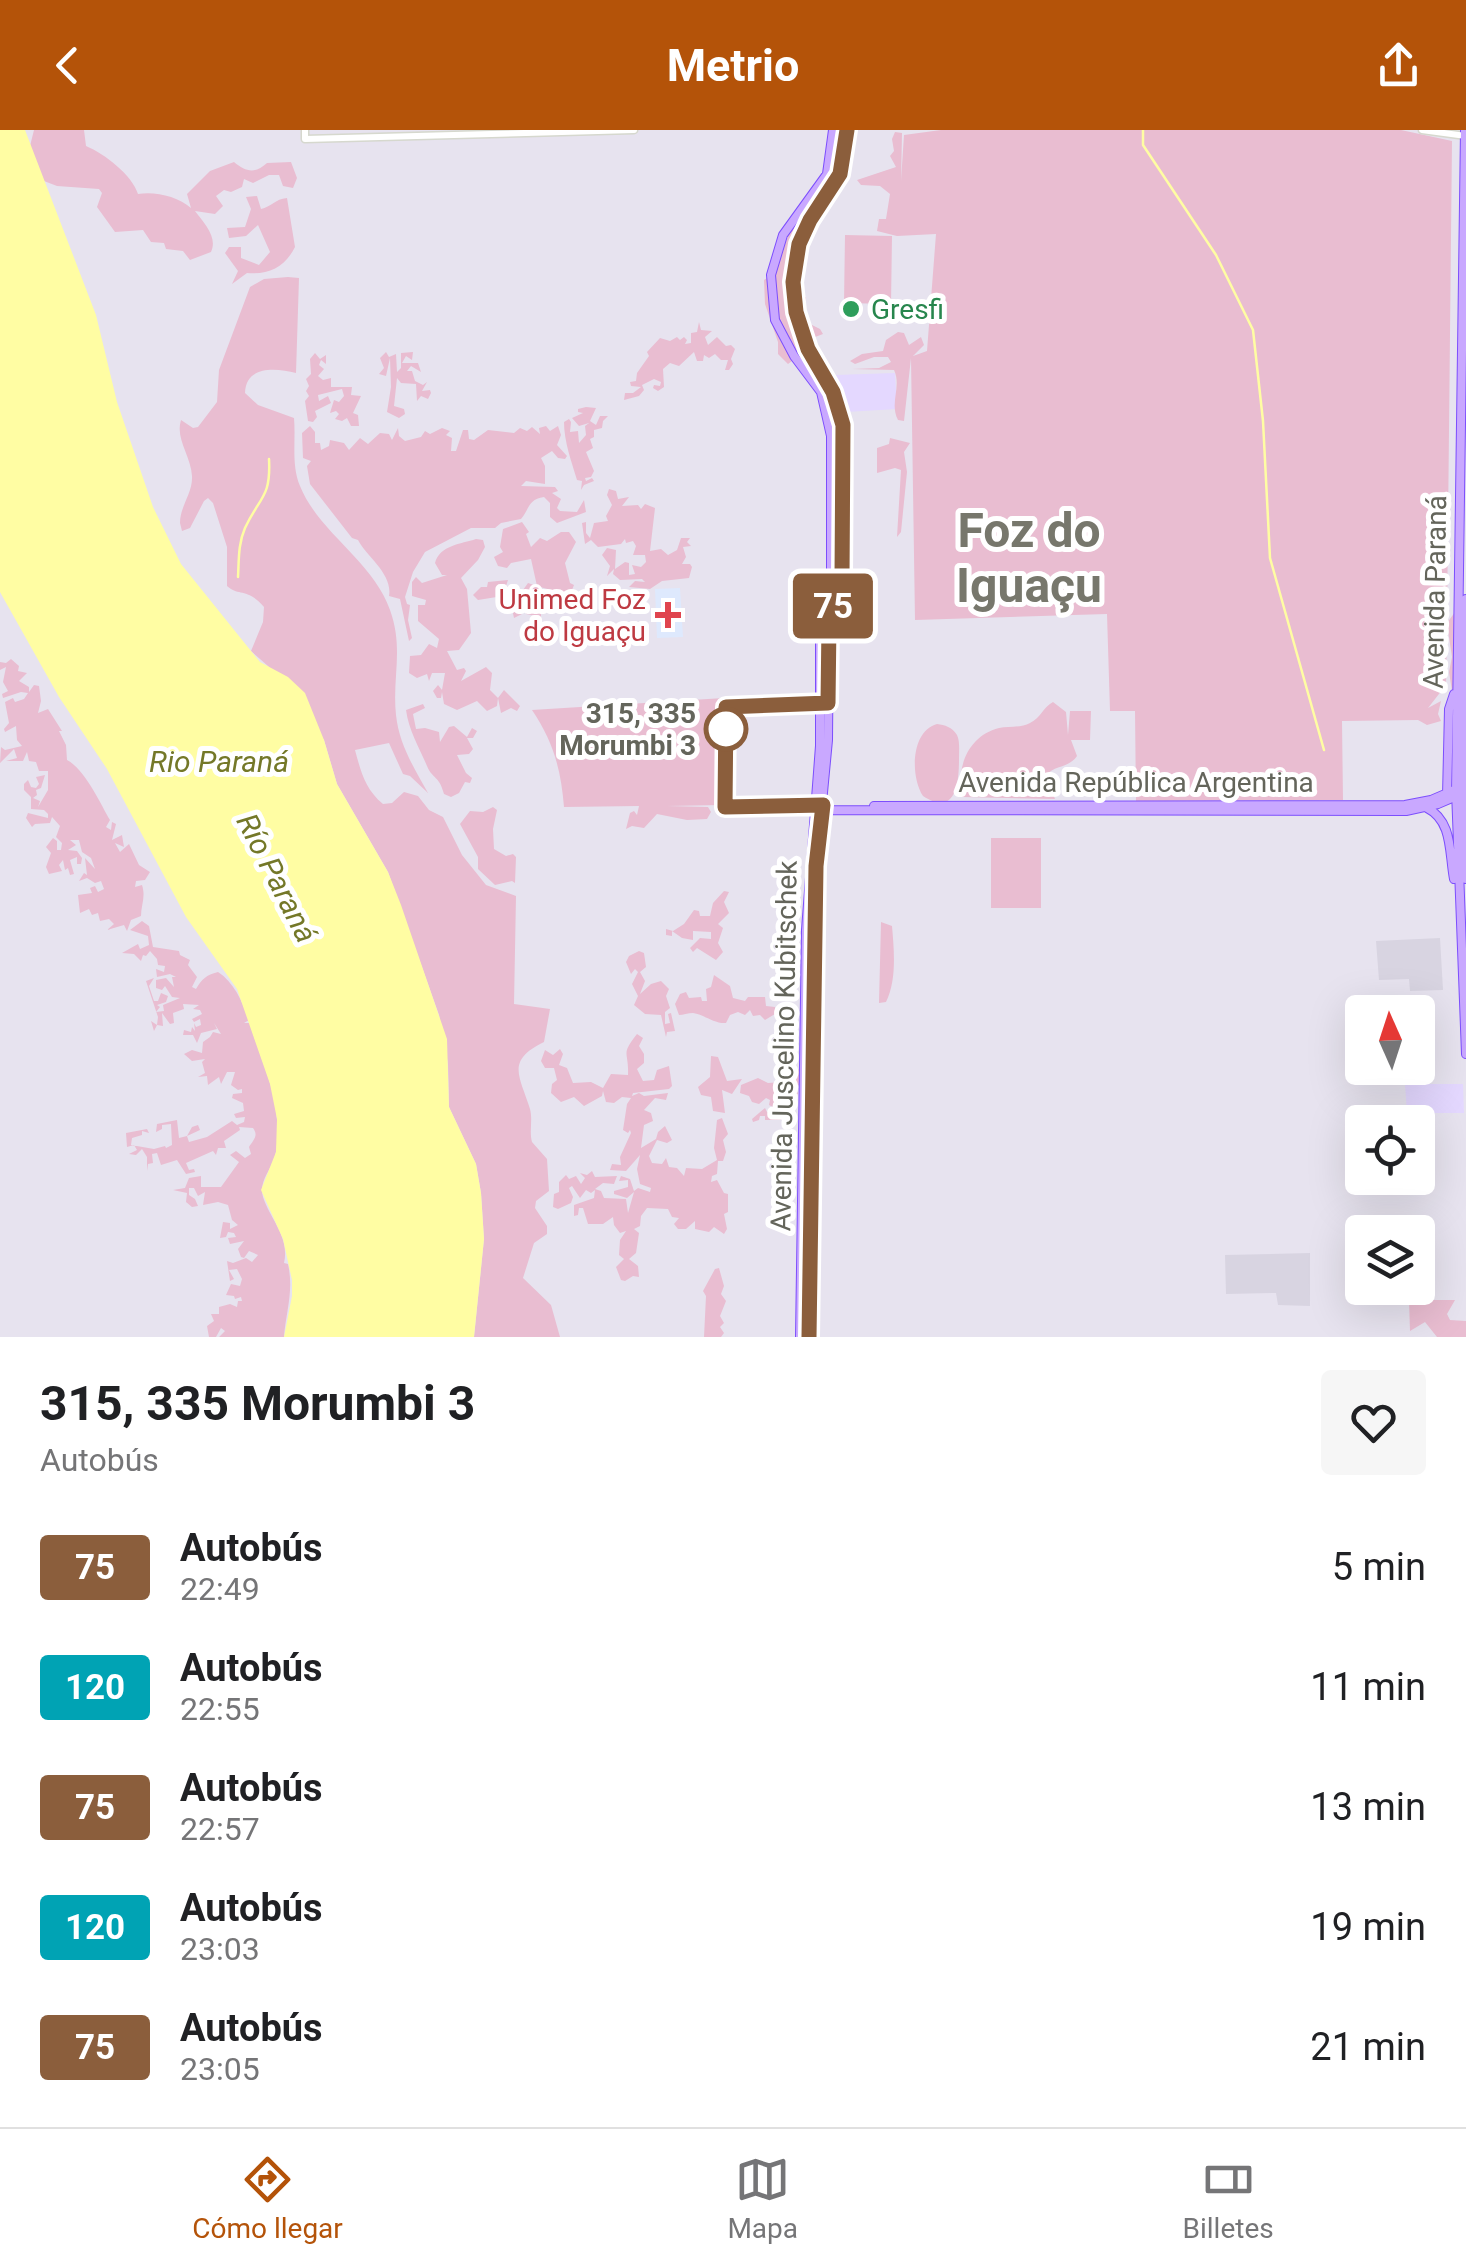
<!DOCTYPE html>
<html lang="es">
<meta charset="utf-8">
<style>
:root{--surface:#fff;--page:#f6f6f6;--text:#202124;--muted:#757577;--line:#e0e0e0;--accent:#b45309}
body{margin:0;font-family:Roboto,sans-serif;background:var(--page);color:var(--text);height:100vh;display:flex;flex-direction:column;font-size:38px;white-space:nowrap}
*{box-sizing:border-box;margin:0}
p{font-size:32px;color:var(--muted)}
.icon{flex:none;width:55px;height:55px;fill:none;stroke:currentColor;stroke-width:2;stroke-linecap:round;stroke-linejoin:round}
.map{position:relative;height:1207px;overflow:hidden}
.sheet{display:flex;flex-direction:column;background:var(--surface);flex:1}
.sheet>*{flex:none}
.badge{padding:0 20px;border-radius:8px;font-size:35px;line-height:65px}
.needle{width:65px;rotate:357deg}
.tools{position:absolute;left:1345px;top:865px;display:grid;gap:20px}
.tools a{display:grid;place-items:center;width:90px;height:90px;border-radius:10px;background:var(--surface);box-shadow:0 10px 40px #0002;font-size:50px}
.map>.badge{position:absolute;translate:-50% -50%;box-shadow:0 0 0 5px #fff}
.round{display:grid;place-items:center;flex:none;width:105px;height:105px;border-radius:10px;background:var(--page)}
.headline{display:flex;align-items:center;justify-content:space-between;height:170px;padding:0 40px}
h1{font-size:48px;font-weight:700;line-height:75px}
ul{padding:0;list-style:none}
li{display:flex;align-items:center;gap:30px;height:120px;padding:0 40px}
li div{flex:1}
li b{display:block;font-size:38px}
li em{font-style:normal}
li .badge{min-width:110px;font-weight:700;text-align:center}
header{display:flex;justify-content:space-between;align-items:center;height:130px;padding:0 40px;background:var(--accent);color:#fff;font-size:45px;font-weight:700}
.tabs{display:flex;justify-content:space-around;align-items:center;height:140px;border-top:2px solid var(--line);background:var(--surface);font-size:28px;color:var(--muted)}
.tabs a{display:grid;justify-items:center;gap:5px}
.tabs .current{color:var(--accent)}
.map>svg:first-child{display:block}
</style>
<header><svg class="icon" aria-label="back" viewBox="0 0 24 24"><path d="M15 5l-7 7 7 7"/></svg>Metrio<svg class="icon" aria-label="share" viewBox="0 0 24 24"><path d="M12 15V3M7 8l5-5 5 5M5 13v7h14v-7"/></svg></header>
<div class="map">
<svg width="1466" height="1207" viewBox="0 0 1466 1207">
<rect width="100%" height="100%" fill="#e7e3ef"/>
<path fill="#e4d8ff" d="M895,243l2,36 -51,3 -10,-26 -1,-11z
M1405,954h58l1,29h-57z"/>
<path fill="#d8d4e1" d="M1440,808l3,52 -33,1 -1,-12 -30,1 -3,-39z
M1310,1123v53l-32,-1 -2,-12 -50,1 -1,-39z"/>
<path fill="#dee9fd" d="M680,458l3,49 -26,1 -2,-49z"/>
<path fill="#e9bdd1" d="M34,0h50l2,16c19,8 46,29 52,48 16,-3 40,2 53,14l-4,-14 23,-23 24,-9c12,10 21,12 33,1l24,-1 6,16 -4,10 -10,-2 -4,-11h-10l-16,8 -9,-4 -2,8 -11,5 -7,-2 -8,6 7,10 -8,8 -20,-3c9,12 23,26 16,41l-21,8 -7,-9 -17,-2 -2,-6 -13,-1 -8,-12 -28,2 -18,-25 5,-14 -3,-4 -42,-3 -13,-5 -14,-35z
M941,0h460l51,11 -5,482 8,-11 11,94 -13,-9 -4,-25 3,-15 -5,-33 -1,61 -18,23 13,-7 -3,13 3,7 -14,4 -9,-5 -76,1 1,79 -207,1 -1,-90h-25l-3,-97 -192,6 -4,-262 -7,63 -6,-1c-9,-17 4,-33 -4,-50l-42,-1 27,-1 12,-6 -3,-5h-14l-19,7 -5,-3 12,-7 21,-3 3,-11 12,-8 6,1 5,12 12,-8 3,8 -11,11 14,-5 9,-117 -39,2 -20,-5 2,-12h7l4,-25 -10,-8 -19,-1 -4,-5 39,-13 -6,-11 4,-5 -2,-12 3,-7 7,1 -1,48 3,-46z
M257,66l4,13c10,-2 14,-10 26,-11l8,49c-10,20 -26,28 -48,26l-15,11 6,-13 -13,-18 4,-6h12v11l18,7 11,-13 -12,-27 -12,11 -17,2 -2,-10 18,-1 6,-18 -5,-12z
M809,79l5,5 -3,15 -11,15 -10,24 4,28 12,1v25l14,7 3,5 -13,5 -7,-8 34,80 -3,2 -12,-22h-6l-14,-21 -10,-9 -4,3 -10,-10v-12l-13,-38 -1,-24 3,-2v11l22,-55z
M845,105l47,1 -1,68 -47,-1z
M288,147l11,1 -3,95c-20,-5 -50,-8 -51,20l13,12 36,13c2,22 -3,47 6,68 19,47 73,75 90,124 14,39 2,67 6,105 3,29 18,53 32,78l-18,-17 -7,-2 -14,-31 -34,7c6,22 10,39 28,54l9,-1 12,-11 14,4 11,14 14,7 19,38 24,30 30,11 -2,108 36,5 -6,33c-39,19 -24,34 -14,67 3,11 -1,22 2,33l15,17 2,32 -13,10 -1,7 12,18v8l-13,9 -11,35 28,27 9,32h-86l10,-98 -3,-46 -5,-29 -27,-57 -1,-43 -9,-49 -51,-143 -51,-88 -13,-44 -56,-74 -17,-15 12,-29 1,-15c-17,-20 -25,-10 -37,-21v-39l-14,-44 -5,-5 -4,3 -14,27 -8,3 -2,-8c0,-17 13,-30 12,-47 -1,-20 -17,-37 -11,-56l12,8 5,-1 19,-25 2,-32 31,-83 14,-8z
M699,192l2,8 11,1 -7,6 3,8 9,-8 9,9 5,-1 4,4 -4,10 2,5 -4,6h-4l3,-10h-7l-6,-6 -6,4 -5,-3 -1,6h-6l-3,-9 -15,14 -9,-3 -7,6 1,18 -6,4 -5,-3 1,-3 6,1 1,-4 -7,-3 -12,6 2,5 -5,6 -15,4 1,-7h8l8,-6 -10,-1 -1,-4 6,-1 1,-8 12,-17 -2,-4 13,-14 10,3 7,-4 3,3 4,-3 3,3 -2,4 6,-1v-10l6,-1z
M386,222l3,5 7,-3 1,18 4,-4v-15l12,-1 -1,8 -6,-4 -4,7h16l3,9 -10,-6 -4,5h5l3,10 8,4 4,-3 -5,9 8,-1 1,3 -3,6 -7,-3 -4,5 -1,-17 -15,-1 -4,-5 -3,28 10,3 1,5 -6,4 -12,-6 4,-25 -1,-29 -4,18 -7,-2 5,-6 -4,-10z
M315,223l5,6 6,-4v9l-5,-4 -2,5 5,4 -6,7 5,4 8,-2v9h21l-1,8 10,1 -8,17 5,2 1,11h-8l-4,-8 -5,3 -7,-2 4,-5 -3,-3 -6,2 4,-13 5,2 5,-6 -2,-7 -24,6 1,6 9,-5 3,7 -16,8 2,6 -4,5 -5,-1 -3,-20 4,-5 -3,-5 3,-5 -3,-7 5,-5 -1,-15z
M586,277l10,1 -6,13 6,4 4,-9h8l-5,5 -1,7 -8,2v7l-4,2 3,9 -7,4 8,19 -3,6 -6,1 1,3 6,-3 2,3 -10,4 -3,5 1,-9 -5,-1c-5,-17 -13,-38 -13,-58l5,-3 2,3 -1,10 8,-1 1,12 7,-8 -1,-9 4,-3 -10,3 -7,-8 11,-5 -5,-1v-3z
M310,296l5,6v11h5l1,7 8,-4 1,-6 14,3 5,7 11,-12 8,6 12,-11 9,1 3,6 6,-12 1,8 6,5 16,-4 4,-6 5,3 12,-6 8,3 -4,4 6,3 -1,13h5l7,-21h5l1,9 5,1 14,-10 26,3 6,-5 7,3 5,-4 8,7 -1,-6 7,-2 4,5 8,-5 3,9 -4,10 10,11 -2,3 -7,-1 -6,-7 -11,7 4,8v18l-19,-3 -5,5 34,1 3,4 -6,2 9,6 -4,9 3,3 17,1 7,-12 2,12 -29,11 -7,-6v-14l-6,-6c-16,2 -15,13 -23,22l-20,4 -6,5h-24l-46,24 -12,20 -8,25 2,7 3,1 -2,15 4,18 -3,3 -9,-42 -11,-3c4,-22 -22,-39 -31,-56l-6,-2 -42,-54 -3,-18 4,-5 -8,-3 -1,-25z
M890,308l20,5 -6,9 3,20 -6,60 -4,5 4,-67 -6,-2 -18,5v-25l12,-4z
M609,359l7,2 2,8 11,-2 -7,9 16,-1 3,4 4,-5 10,4 -5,43 11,-2 7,6 9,-5 4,-12h9l-3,4 4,4 -8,1 3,10 -4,7h8l2,3 -3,11 -27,3 -12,8 -21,-2 6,-6 10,1 -3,-3 -22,1 -7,-6 1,-5 -7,7 3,-10 -8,-11 5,-7 9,2 -1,19 10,-7 4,1v12l6,-1 -3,-9 9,2 5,-5 -1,-7h-12l3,-9 -3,-5 -7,2 -1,-4 -4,5 -23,3 -7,-7 -6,4 -3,-21 4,-1v11l4,5 4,-15 14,-2 -2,-5 6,-11 -5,-10z
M522,392l7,10 -3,2 5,13 9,-9 7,3 14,-9h8l7,10 -11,21 5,20 4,2 -4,10 -30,-8v16l5,-6 4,4 -8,9v7l-15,-3 -1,-9 -3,9 -8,4 -5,-23 -31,5 -5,-5 8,-8h6l1,-5 20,-2 -2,6 17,4 5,-7 9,3 -6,-27 -20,4 -4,5 -9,-2 -4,-9 9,-5 -3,-5 3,-18z
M476,409l7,1 2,7 -7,13 -17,18 6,11 4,44 -12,17 -12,1 10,19 7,-2 2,3 -5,10 25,-14 6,6 -2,17 8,8 6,-8 16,16 -3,5 -6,-3 -10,5 -3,-15 -1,8 -10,5 -10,-10 -20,9 -13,-6 -2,-12 -1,6h-4l-4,-7 5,-6 4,5 3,-17h-13l-3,8 -2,-7 -10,4 -8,-5 1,-17 11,-1 8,-11 8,4 2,-9 -21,-18v-16h7l1,-5 -14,-4v-14l4,-5 6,6 25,-8h-5l-7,-12c5,-18 26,-19 41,-24z
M11,529l8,7 -1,5 9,2 -8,8 10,6v5l5,-7 5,1 2,15 -3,12 10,-4 14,22h-3l7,14 1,15c18,9 34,45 43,60l-4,7 5,3 1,-8 4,2 -4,16 10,-5 2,12 -9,-4 5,9 9,-8 10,21 11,7 -5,8 -9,1 -1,6 7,-2c4,12 -1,20 -1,31l-10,4 -4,11 -3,-6 -17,5 7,-6 -5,-5 -9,2 -2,-8 -6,2 -3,-6 -9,4 -2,-18 14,-2 -2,-5 5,-2 3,6 6,-3 -3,-8 -6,2 -8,-5 -8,3 5,-8 3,2 -2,-17 10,11 -4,-11 -9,-6 -3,-12h-9l6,5 -8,5 9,1 5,7 -1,6h-4v-7l-7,3 4,14 -4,1 -2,-7 -3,2 -2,-10 -4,5 3,6 -13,3 -3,-7 5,-14 -5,-6 7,-9 4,3v9h4l1,-7 -6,-6 4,-11 -8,-9 -2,6 -15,1 -3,3 -6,-9 2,-5 20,5v-4l-4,-4 -13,-1v-12l-7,-7v-6l4,-4 3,7 5,1 3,-4 -3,-7 9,-2 -4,13 -5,2 1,5 -4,3 7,3 -2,6 10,-17v-19h-9l-3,-9 -7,-1 -2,-9 -4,9h-17l11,-3 -3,-9 -14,14 1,-16 4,3 17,-4 -5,-6 -1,-14 -11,6 -1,-3 5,-6 -4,-21 8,-4 2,4 9,-3 4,-6 -7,-1 -18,6 -1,-4 6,-3 -5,-9 3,-15 -6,3v-8l6,1z
M724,568l-2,107 -55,1 41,1 3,5 -4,7 -20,1 -30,-6 -13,14 -12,-2 -6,3 4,-16 4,-2 3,4 2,-9 -75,1c-3,-38 -11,-66 -32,-97z
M1053,572l13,10 2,23 2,-24h21l-1,29h-19l6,16c-8,12 -22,9 -31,19l9,24 -93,-2c-6,-30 6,-61 37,-69 10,-2 22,0 31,-5 11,-5 13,-16 23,-21z
M423,574l2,4 -12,6 3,15 9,-1 14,4 1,10 9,-15 5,-1 13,11 5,-9 5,3 -4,7h-6l6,11 -4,5 -12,1 9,18 6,5 -2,5 -5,-1 -6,11 -8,4 -7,-3c-5,-19 -11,-14 -17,-28 -8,-19 -18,-35 -21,-56z
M937,594c8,1 15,3 20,11 3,6 2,16 2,23 0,23 -2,60 -36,38 -13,-20 -12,-65 14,-72z
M493,677l4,3 -4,19 1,20 12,7 7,-2 3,3 -1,26 -3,-2 -17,4 -17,-16v-12l-18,-33 10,-13 13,1z
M991,708h50v70h-50z
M724,761l5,1 -5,10 5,11 -11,11 5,4 -5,15 5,9 -7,8 -19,-12 -4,4 -3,-4 10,-10 11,1v-7l-18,-1v9l-11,-2 -10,-7v5l-6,-1v-6l7,2 11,-7 10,-14 5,1 1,5h10l3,-13z
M142,791l7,5 4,21 26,4 1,4 10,5 -2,5 9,12 -5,10 4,2c6,-10 10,-14 22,-17 16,10 25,31 31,48l-5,3h6c9,33 25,62 27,97 1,13 1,27 -3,40 -5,12 -15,22 -11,37 7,22 27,40 21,66l4,1c6,27 -2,47 -4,73h-65l6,-6 -4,-3 -5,9h-7l-2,-11 7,-5 -3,-7h8v-7l11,-3 7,3 1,-6h4l-1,-4 -6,2 -1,-3 -8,-1 5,-11 9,2 2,-7 -5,-10 -8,1 5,9 -4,2 -3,-20 6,2 13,-5 6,4 6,-7 -9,-4 -5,7 -3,-1 -3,-8 6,-8 -14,3 -2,-6 8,-1 -2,-4 -6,-1 -2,5 -6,1 3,-16 7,1v6l8,-4 -6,-5 -4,-15 -10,-3 -15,3 2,-13 -7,4 -4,-8h-5v7l6,4 3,7 -6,1 -6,-5 1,-9 -14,-3 12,-2 4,-10 12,-2v11h20l18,-25 -9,-7 6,-4 9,7 6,-4 -2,-7c4,-7 10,-11 4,-19l-14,-1 1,3 -16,11 2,7h-8l-2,7 -3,-4 -27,12 3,7 5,-1 1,3 -9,2 -9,-14 -16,5 -4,-12 -5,1 1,9 -5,1 -1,7v-14l-5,-8 -6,6 -7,-1 8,-4 -3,-5 -7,2 -1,-14 21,-4 2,4 -7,-2v4l-10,3 -1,7 23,4 11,-3 1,2 6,-3 -1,-21 -9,1v4l-6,3 1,-8 20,-4 2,18 8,-2 5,-9 6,-2 2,5 -13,6 2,6 18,-5 25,-16 5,4 7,-3 1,-5 -9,1 -2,-4 10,-3 -1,-8 -11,-5 1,-4 9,-1v-4l-4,1 -7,-5 4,-13h-8l-6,12 -2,-7 -11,8 -1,-9 -9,1 7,-4 -3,-11 3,-3 -13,2 -8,-7 8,-4 10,3 1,-11 7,-5 3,-5 8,2 -7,-11 3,6 -16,4 -4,10 -4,-8h-10l1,-5 7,2 1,-5 3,4 -1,-8 2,4 5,-2 -1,-6 -6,3 -2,-3 10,-5 -2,-4 -7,-1 6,-4 -16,-1 1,5 -11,4 1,10 -4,1 -8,-11 1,13 -6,-1 -3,6 -3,-10 6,4 1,-8 -12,-36 8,-3 -5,8 5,15h4l3,-8 7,3 -2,6 -9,3 3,2 -4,5 8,-1 -1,-6 17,-7 -8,-1 -7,-11 -3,4 -6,-2v-8l10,-2 8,9 -2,-10h4l-6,-3 -13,3 -1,-8 8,3 1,-6 -7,-1 -1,-6 -7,-8 -4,5 -3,-1 -2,6 -7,-7 -12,-1 16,-9 2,5 9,-4 -1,-9 -18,-6z
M881,792l11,4c2,24 5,54 -6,76l-7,1z
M639,821l5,2 2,14 -6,5 5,9 -5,13 11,-10 10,-3 8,8 -3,7 4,12 -5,4v12l5,-1 -2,-9 3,-1 4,18 -8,1 -1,5 -5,-22 -16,-1 -11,-9 4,-9 -6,-12 6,-12 -3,-3 -4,5 -5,-12 3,-6z
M714,845l16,11 3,12 12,3 3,-4h17l1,9 9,1v7l-10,6 -5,-5 -7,1 -3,-6 -5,5 -7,-3 -8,3 -4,8c-12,1 -23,-9 -33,-10 -5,0 -10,2 -14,2l-4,-11 5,-10 6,-2 3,6 12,-1 1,4h5l-1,-12 5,-2z
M637,904l6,4 -4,8 5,8v9l-7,6 6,12 11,-1 3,-10 12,-4 3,20 -3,3 -36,4 -1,3 7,-3 5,3 24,-3 -2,7 -11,-2 -11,12 7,3 2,8 -9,4 -3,23 15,-9 2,-7 7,-6 7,14 -5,3 -10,-3 -8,16 3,7 10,1 4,-6 3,9 8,1 7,8 2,-8 16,1 15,-9 -3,-12 3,-28 5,-2 6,16 -5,6 3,12 -3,9h-5l-1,13 -5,2 -1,6 6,-2 7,13 4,1v18l-4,2 3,15 -3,5 -10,-7 -5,5 -14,-3v-8l-9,8h-8l-4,-5 5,-6 -7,-1 -4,-8 -21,-1 -6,8 -1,10 -6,3 5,4 -3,20 -7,6 9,7 1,11 -6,-1 -8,5 -4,-1 -5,-13 8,-8 -5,-4 1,-15 6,-9 -6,2 -6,-8 -1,-8 -10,7h-15l-5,-16h-4l-1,7 -4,1v-11l20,-7 1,-8 -4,3 -5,-3 -6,8 -8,-12 -3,2 4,9 -2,6 -13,6 -5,-2 1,-13 5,-2v-10l7,-7 3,4 7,-3 5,8 4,-6 -5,-5 7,2 5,-4 3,6 22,-1 -3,8 -11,-1 -8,6 6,2 3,7 22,1 2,14 6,-21 -7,6 -13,-4v-3l14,-4v-7l-9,1 2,-5 9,3 4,12 4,-3 12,4 1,-4 -11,-4 -3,-15 3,-14 -14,16 -16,-1 2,-6 9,1 -1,-8 11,-24 -1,-3 -2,3 -5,-3 4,-26 4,-6 -9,-1 -8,6 -8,-1 -3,-11 -1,5 -18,10 -10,-9 -13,5 -10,-9 1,-9 5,-4 -3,-12h-9l-4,-7 4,-11 8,5 7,-6 3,5 -4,11 8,3 6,15 18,-1 12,6 8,-14 17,1c1,-25 -8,-19 9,-41z
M711,926l7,1 9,24 15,-2 -10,15 -10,-4 3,23 -12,-2 -2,-14 -10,-2 -3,-8 12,-10z
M797,939l5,2 -2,14 -5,1 3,8 -21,5 -2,8 8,7 -2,6h-16v-4h-5l-1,4 -6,2 -1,-3 13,-11 2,4h8v-4l-6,-3 1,-5 -4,-2 -7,6 -7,-2 -3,-6 -9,-3 1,-8 17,-7 10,5 27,-2z
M719,1138l5,18 -3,8 5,7 -6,15 4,7 -4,4 4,6 -3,4h-17l2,-41 -3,-5 12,-22z
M1409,1170h46l-8,14 3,6 16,1v16h-29l-12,-15 -15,9z"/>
<path fill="#fffda3" d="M0,0h25l71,185 21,87 36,105 28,57 70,87 9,11 28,15 17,16 19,47 13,44 51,88 13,33 46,134 2,68 27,57 5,29 3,46 -10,98h-190l8,-41v-16l-9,-41 -22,-49 15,-38 1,-33 -7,-35 -33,-95 -51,-72 -79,-148 -48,-72 -59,-105z"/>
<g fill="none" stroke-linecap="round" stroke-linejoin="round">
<path stroke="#fffda3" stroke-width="2.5" d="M1143,0v15l73,110 37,75 10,91 7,137 54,192
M238,447c1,-17 0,-33 7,-49 15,-32 26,-30 24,-69"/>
<g stroke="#d6d8ce" stroke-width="9">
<path id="secondary" d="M305,0v9l329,-9
M1422,0l44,6"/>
</g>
<g stroke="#7c4efd" stroke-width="10">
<path id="primary" d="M1465,0l-9,661 10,263
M1466,469l-3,204 3,76
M1447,665l2,-86 5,-15
M874,676l531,-1 26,-5 35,-15
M1427,678c26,13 22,45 27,71
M819,680l587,1 32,-7 28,-12
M800,1207l6,-407 14,-184v-130l11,-44v-136l-10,-44 -27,-36 -19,-36 -4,-45 12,-40 44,-61 6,-44
M809,1207l7,-471 12,-126 1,-117 14,-46v-152l-10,-33 -25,-43 -13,-37 -2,-30 6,-38 11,-24 30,-46 7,-44"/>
</g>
<use href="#secondary" stroke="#fff" stroke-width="6"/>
<use href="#primary" stroke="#c9a8ff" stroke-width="8"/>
</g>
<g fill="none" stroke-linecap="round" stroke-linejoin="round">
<g stroke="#fff" stroke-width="22">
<path id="line" d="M809,1207l7,-471 7,-61 -98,2 1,-100 102,-4 1,-80 13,-45 1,-153 -10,-33 -25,-43 -12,-37 -3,-30 6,-38 11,-24 30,-46 7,-44"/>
</g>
<use href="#line" stroke="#8b5e3c" stroke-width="15"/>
</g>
<circle fill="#2e9e5b" stroke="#fff" stroke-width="4" cx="851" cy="179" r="10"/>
<path fill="#e0444e" stroke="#fff" stroke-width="4" d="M663 470h10v10h10v10h-10v10h-10v-10h-10v-10h10z"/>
<circle fill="#fff" stroke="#8b5e3c" stroke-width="5" cx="726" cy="599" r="20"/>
<g text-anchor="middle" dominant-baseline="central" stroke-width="10" stroke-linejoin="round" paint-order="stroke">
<g font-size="28" fill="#27864d" stroke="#fff" text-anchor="start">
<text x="871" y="179">Gresfi</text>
</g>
<g font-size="28" fill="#64655b" stroke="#fff">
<text transform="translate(1435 462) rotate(-89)">Avenida Paraná</text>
<text x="1136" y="652">Avenida República Argentina</text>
<text transform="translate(784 916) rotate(-89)">Avenida Juscelino Kubitschek</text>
</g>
<g font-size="28" fill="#be3a42" stroke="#fff" text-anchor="end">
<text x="646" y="469">Unimed Foz<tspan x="646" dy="32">do Iguaçu</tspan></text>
</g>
<g font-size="28" font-weight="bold" fill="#64655b" stroke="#fff" text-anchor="end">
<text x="696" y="583">315, 335<tspan x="696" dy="32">Morumbi 3</tspan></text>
</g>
<g font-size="30" font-style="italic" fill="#747828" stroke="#fff">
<text x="219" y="631">Rio Paraná</text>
<text transform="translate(277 748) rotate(63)">Río Paraná</text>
</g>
<g font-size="48" font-weight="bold" fill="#77776c" stroke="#fff">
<text x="1029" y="400">Foz do<tspan x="1029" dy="55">Iguaçu</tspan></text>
</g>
</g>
</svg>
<div class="tools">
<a><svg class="needle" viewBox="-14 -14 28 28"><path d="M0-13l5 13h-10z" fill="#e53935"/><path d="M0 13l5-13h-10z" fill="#757577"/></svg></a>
<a><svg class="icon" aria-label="locate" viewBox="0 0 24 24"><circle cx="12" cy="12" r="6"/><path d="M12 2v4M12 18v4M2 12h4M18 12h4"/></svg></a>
<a><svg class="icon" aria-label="layers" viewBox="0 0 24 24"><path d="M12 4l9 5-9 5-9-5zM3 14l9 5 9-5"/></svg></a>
</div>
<b class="badge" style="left:833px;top:476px;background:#8b5e3c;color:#fff">75</b>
</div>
<section class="sheet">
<div class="headline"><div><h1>315, 335 Morumbi 3</h1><p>Autobús</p></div><a class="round"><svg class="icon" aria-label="heart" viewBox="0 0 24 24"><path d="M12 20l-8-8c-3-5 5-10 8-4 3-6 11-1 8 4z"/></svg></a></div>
<ul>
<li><span class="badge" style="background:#8b5e3c;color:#fff">75</span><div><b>Autobús</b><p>22:49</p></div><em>5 min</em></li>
<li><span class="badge" style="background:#00a3b4;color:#fff">120</span><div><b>Autobús</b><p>22:55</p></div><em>11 min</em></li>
<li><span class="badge" style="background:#8b5e3c;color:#fff">75</span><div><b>Autobús</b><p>22:57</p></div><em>13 min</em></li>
<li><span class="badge" style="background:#00a3b4;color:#fff">120</span><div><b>Autobús</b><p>23:03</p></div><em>19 min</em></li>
<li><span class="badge" style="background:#8b5e3c;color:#fff">75</span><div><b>Autobús</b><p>23:05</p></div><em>21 min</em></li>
</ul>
</section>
<nav class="tabs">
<a class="current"><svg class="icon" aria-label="directions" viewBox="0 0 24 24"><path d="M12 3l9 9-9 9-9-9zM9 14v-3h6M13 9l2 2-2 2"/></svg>Cómo llegar</a>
<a><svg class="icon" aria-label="map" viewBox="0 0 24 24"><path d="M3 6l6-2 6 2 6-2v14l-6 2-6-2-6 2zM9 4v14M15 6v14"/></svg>Mapa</a>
<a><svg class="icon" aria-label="tickets" viewBox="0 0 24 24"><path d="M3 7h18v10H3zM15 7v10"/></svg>Billetes</a>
</nav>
